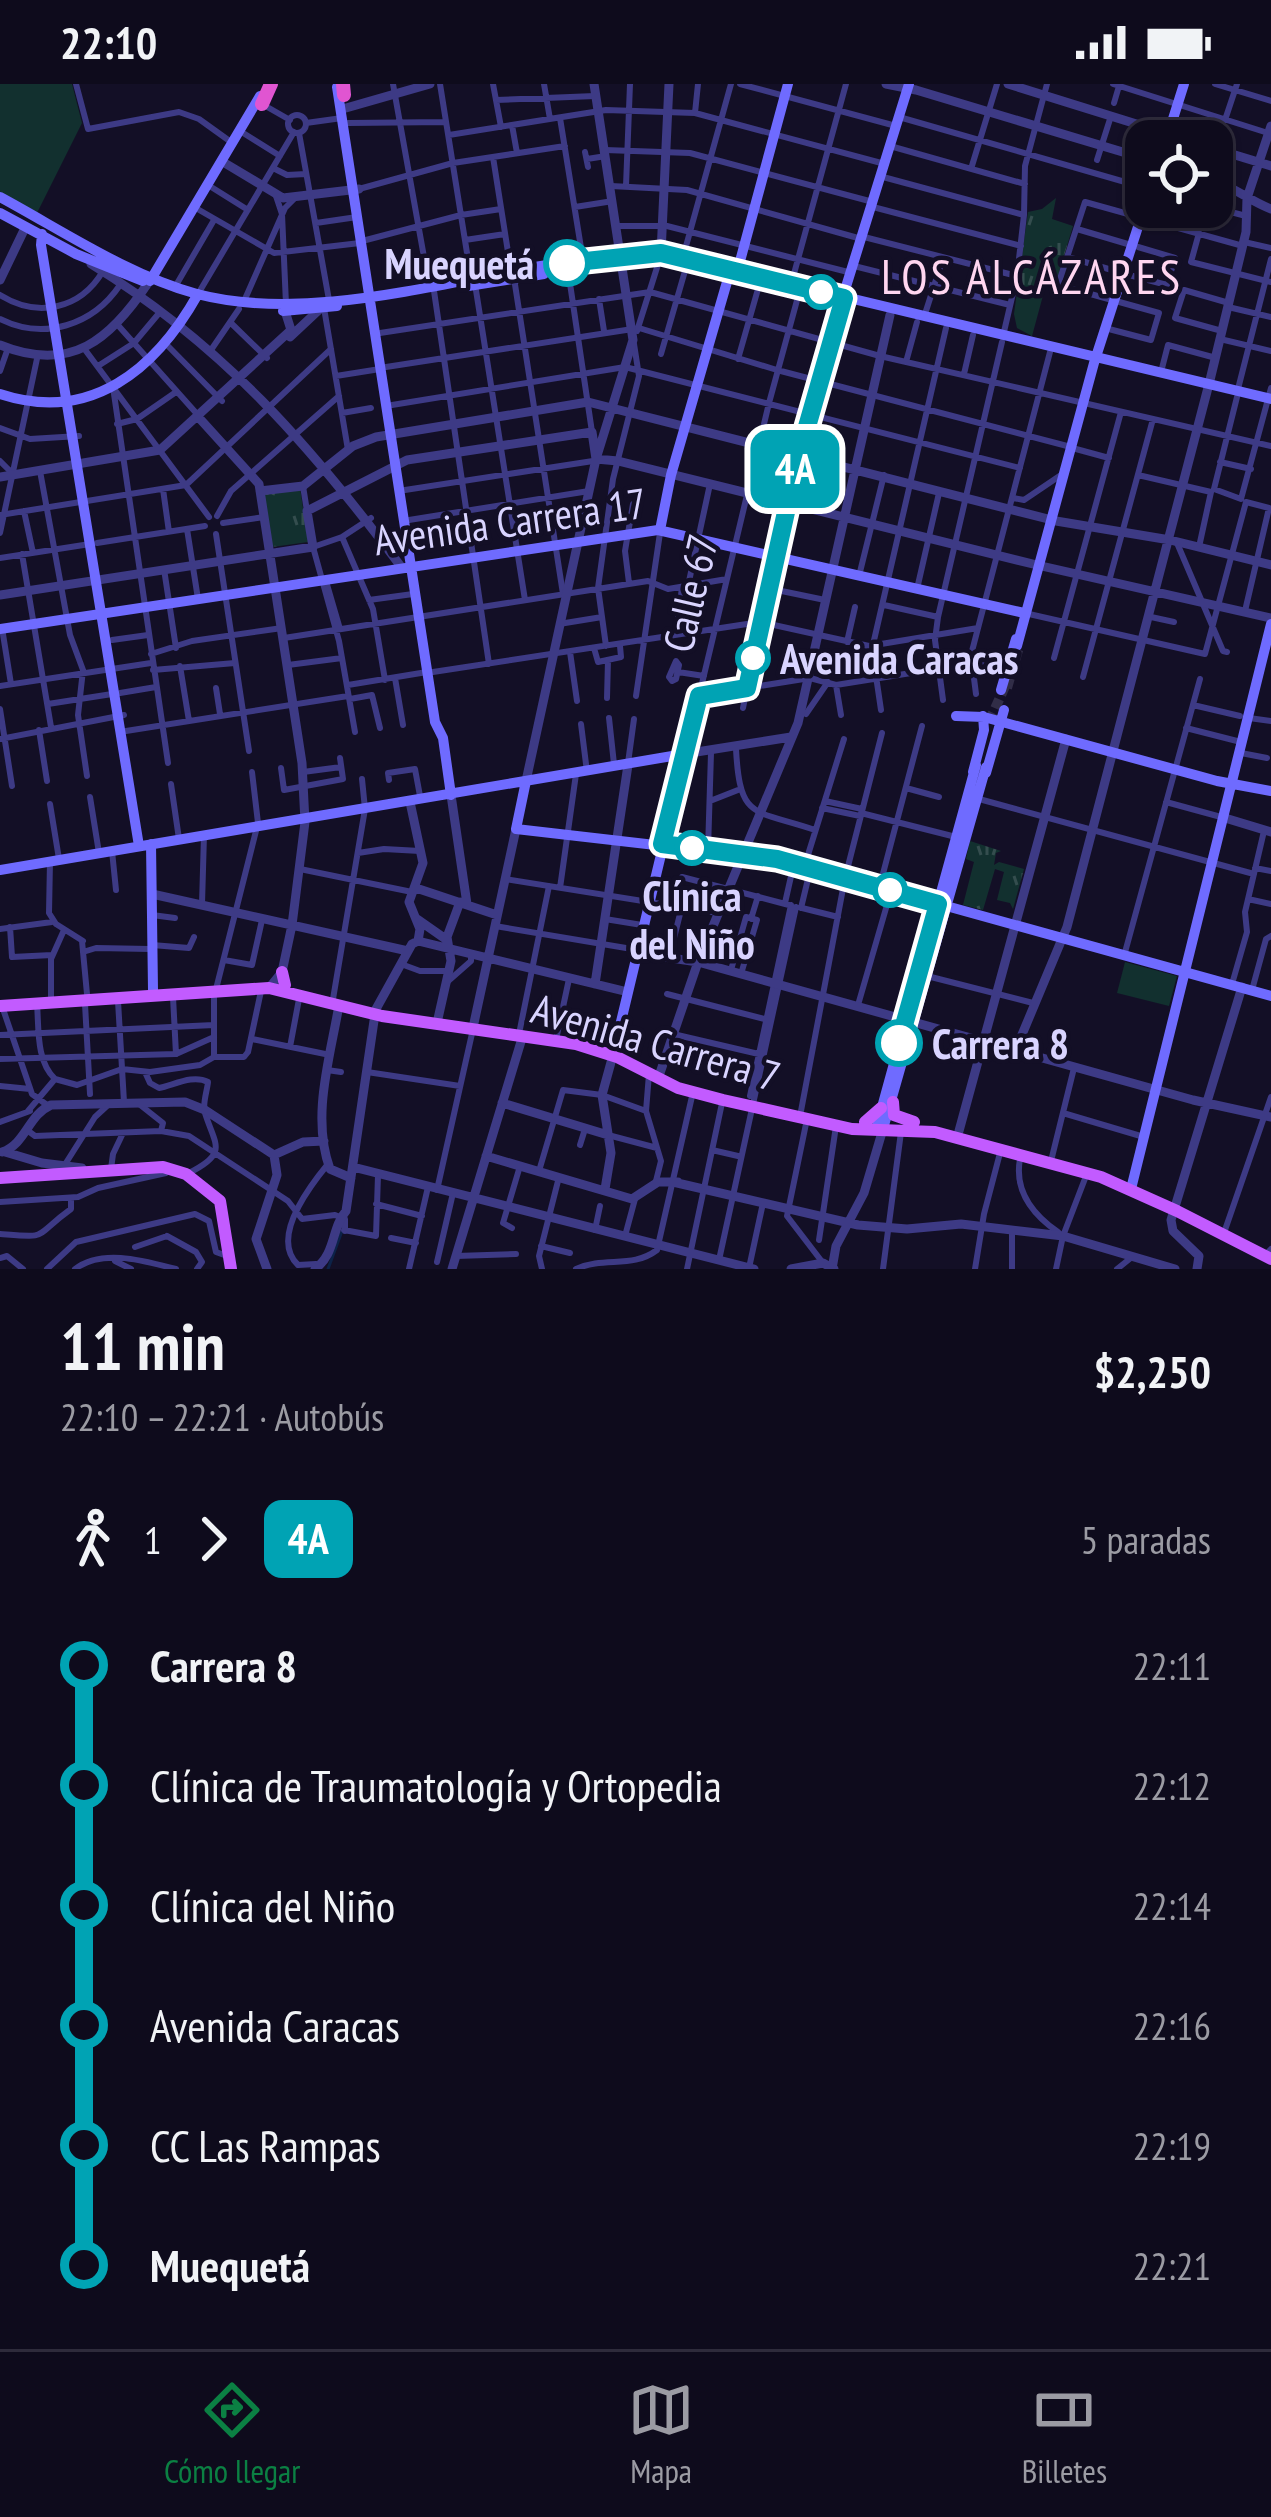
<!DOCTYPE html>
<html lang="es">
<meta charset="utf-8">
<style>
:root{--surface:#0e0b1c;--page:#171425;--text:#f1f3f6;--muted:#9b9ba3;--line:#2e2b3b;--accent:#0b8043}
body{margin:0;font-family:"PT Sans Narrow",sans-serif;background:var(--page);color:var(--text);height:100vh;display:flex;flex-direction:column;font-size:45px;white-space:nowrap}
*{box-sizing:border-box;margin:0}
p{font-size:39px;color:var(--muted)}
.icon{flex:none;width:66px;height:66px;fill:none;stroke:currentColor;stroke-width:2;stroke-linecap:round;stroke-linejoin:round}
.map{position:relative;height:1185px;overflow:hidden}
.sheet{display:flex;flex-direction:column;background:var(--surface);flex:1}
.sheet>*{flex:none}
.badge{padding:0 24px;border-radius:18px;font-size:42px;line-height:78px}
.controls{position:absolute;left:1125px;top:36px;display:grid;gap:24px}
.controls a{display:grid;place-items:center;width:108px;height:108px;border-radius:24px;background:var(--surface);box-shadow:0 3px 9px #0004,0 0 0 3px var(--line);font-size:60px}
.map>.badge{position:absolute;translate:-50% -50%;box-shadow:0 0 0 6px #fff}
.legs{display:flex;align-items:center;gap:18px;height:132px;padding:0 60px;font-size:39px}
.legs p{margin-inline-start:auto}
.summary{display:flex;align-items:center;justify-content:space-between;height:204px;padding:0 60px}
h1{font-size:66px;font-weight:700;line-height:90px}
ul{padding:0 60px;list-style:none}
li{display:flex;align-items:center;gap:42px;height:120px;font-size:45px}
li i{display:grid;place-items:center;width:18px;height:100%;margin:0 15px;background:currentColor}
li i::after{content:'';width:30px;height:30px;margin:-15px;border:9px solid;border-radius:50%;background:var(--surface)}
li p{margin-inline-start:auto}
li:first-child i{background:linear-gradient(#0000 50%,currentColor 0)}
li:last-child i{background:linear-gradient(currentColor 50%,#0000 0)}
.status{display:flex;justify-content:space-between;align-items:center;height:84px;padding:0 60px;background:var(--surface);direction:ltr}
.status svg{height:33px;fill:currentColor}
.tabs{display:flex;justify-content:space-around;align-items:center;height:168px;border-top:3px solid var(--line);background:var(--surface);font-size:33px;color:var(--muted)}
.tabs a{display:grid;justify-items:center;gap:6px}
.tabs .selected{color:var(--accent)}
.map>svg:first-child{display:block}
</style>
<div class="status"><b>22:10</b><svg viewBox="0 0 49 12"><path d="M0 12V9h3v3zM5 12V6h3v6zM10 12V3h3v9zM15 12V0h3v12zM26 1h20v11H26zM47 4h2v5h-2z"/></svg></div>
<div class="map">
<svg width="1271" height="1185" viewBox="0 0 1271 1185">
<defs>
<pattern id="grass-tufts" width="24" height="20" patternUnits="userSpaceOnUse" patternTransform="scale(3)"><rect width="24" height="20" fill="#12302f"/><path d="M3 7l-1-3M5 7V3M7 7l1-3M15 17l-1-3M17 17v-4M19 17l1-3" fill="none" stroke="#344d4e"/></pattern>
</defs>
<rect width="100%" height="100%" fill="#130f26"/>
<path fill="url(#grass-tufts)" d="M1056,114l-4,21 21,7 -19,63 -9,-1 -13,48 -15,-8 -3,-14 14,-102 14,-3z
M300,404l8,54 -36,5 -9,-53z
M970,757l31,10 -5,2 -2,12 5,-3 25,7 -11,40 -3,-6 -13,-3 7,-28 -9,-3 -12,41 -20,-5 11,-43 -8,-3z"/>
<path fill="#12302f" d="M0,0h72l10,39 -45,90 -37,-19z
M1125,878l52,14 -8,30 -52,-13z"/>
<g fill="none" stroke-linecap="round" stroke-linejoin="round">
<path stroke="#0c2248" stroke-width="3" d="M328,1185l14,-38"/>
<path stroke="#312d47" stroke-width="10" stroke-dasharray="10 5" stroke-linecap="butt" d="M1007,604l12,-41
M989,638l17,-38"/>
<path stroke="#3d3a85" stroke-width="6" d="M76,0l12,45 91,-17 20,7 32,23
M393,0l36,201
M440,0l31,194
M493,0l8,43
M544,0l6,35
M740,0l156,42
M1113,0l155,49
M1215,0l56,17
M496,16l99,-4
M1114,19l5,-17
M262,20l28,16
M695,29l3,-29
M288 40a9 9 0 1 1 18 0a9 9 0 1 1-18 0Z
M899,33l247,71
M560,34l23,142
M1225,36l12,-36
M306,39l36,-5
M348,39l98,-1
M512,41l5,28
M240,47l40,25
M299,49l30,167
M449,51l157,-25 89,3 190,51
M890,62l135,38
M605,66l85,3 183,49
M585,68l3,15
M493,73l18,114
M587,75l19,-3
M1097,76l14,-44
M273,84l14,7 19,-1
M971,85l26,-85
M883,93l141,38
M208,101l40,25
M611,102l76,4 171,48
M626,102l4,-102
M359,105l94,-26 112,-17
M276,112l6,18 4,90
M194,123l80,46 86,-10
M575,123l38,-6
M873,123l148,39
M1212,123l34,9
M316,139l41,-6
M617,142h50l181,46
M1077,145l54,16
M1199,149l-8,29 80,20
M864,153l153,39
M366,156l95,-25 40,-6
M465,156l40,-6
M1244,158l27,6
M683,173l48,-173
M1068,173l54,16
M854,182l156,39
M568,186l24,162
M1129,191l38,10 8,-27 -37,-11
M514,194l49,316
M792,197l54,-197
M475,200l50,316
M175,203l39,-67
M434,207l55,373
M198,210l96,-162
M0,211c37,23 80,15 103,-24
M245,215l40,-91 9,-9
M599,215l5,32
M1228,223l43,10
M324,224l24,142
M925,230l18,-56
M0,235c44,22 93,6 120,-34
M116,239l81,91
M232,240l35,34
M1105,244l46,12 8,-27 -101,-28 27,-83 158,44
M637,247l23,-73
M1222,247l-47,-13 9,-28 45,13
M380,249l270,-41 230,64 391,90
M1003,252l14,-60 7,-61 1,-49 22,-82
M1220,255l51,12
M166,260l56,57
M83,263l126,170
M211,266l28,-41
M661,270l26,-90
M738,275l22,-77
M906,278l11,-40
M98,282l36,-23 26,-31
M386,283l253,-39 138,42 294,77
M0,287l8,-23
M1161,288l7,-27 48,13
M964,290l9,-39
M336,292l44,-7
M113,303l55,376
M1238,305l33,-130
M1237,313l-23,92 27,10 30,-111
M392,321l233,-38 395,101
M342,329l29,-5
M117,340l20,-5 39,-27
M0,344l30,11 49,-3
M1076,365l33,9
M0,377l11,11
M1220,378l31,7
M40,387l30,164 13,35 -5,45 9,61
M1138,391l73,17 -12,55
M186,401l145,-136
M303,402l4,25
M163,405l6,43
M405,406l188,-29
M1013,414l11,2 37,-25
M24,427l9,42
M816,427l12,-49
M0,431l186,-30
M217,432l14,-25 108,-95
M409,436l180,-29
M223,439l41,-6
M187,445l11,70
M0,449l38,-179
M216,450l33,217
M342,453l31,72 12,71
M97,459l108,-17
M1177,459l46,108 4,1
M22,470l29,173
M0,474l90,-14
M164,485l12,79
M859,492l25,-101
M326,497l14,48
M629,499l-4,-32 8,-47
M688,502l22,-102
M767,504l58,12
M917,505l22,-96
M369,516l44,-6
M884,521l54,12
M1029,530l176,40 41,-152 23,6 -24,103
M1151,533l23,5
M559,540l43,-7
M2,544l9,56
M676,551l6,-48
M284,554l364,-57 20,8 59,-10
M112,556l36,-5
M847,558l8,-35
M606,562l-8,-58 15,-109 26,-103 -5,-32
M594,564l4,14 23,-5 -1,-11
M570,568l7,49
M151,570l41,-13 90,-13
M1054,574l67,-246
M676,577l3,4 -3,14 -4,2 -3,-4z
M288,581l54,-7
M180,582l9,55
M153,586l82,-7
M433,588l327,-50 109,24 109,-18
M678,588l26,4
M1083,593l70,-258
M395,594l8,47
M348,601l79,-13
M836,601l5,30
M0,602l151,-23
M216,604l4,26
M120,609l36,-6
M976,610l-5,-39 79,-303
M636,612l24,-163
M699,612l70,-293 30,-110
M607,614l1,-38
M350,615l22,-4 8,33
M943,616l-8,-60 3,-23 64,-275
M48,620l64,-10
M1193,621l47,11
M743,624l4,-20 63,-10 26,7 175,-28
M0,625l12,77
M881,626l-9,-61 74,-321
M806,630l22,-32
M609,634l5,46
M1249,634l22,3
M581,640l6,48
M1186,644l55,14
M39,646l8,51
M126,647l222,-35
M355,648l-16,-91 -26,-94 29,-10 29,-19
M0,655l124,-24
M736,665c4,72 17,60 79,81
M1241,669l26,5
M628,679l6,-44
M281,684l3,22 59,-11 -3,-21
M303,688l38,-5
M389,696l-1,-7 27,-4 5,27
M171,700l8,55
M906,704l33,9
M90,713l9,56
M979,715l275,75
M710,717l28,-11
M825,717l37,8
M1166,718l55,15
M50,720l9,55
M822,724l38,8
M861,729l95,24
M708,766l3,-97
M112,767l4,39
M358,769l26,-4 36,2
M50,777l-1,52 7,11
M1255,784l16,3
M300,785l112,23
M682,793l107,28
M505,795l213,34
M654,798l24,5 4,-10
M880,801l42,-159
M560,804l16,-114
M1248,815l23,5
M785,819l9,-40
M202,820l2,-69
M801,824l7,-29 -1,-21 37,-119
M802,824l36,9
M152,831l23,3
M605,835l37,6
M751,835l7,-23
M56,840l27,17
M495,842l143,24
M10,843l2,30 40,-2
M0,845l52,-7
M82,857l5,53
M152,861l37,3 5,-11
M83,868l13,-4 54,1
M1124,872l76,-277
M669,874l13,-52
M224,876l28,5 10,-45
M401,880l19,7h29
M731,886l15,-53 11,3 -16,54
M927,892l106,27
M446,899l25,-22v-5
M1232,900l15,-52 -2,-20 19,-81
M1252,906l14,-51 5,-3
M667,910l101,26
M51,913v-38l13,-29
M173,913l3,57
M333,915l32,-190 -3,-30
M118,917l6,101
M37,920c2,25 -1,57 18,75
M85,920l5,90
M858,921l33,-114
M2,922l30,88 15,11
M520,945l29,-143
M673,950l90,21
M0,951l214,-10
M557,951l12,-56
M252,955l78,16
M290,963l9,-48
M214,973v-60l44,-174 -6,-51
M0,975l176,-5 38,-17
M327,986l14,2
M145,988l5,11 9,5c15,-3 34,-14 49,-6 -1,10 -6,22 -3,31 10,32 24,40 -16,60
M367,988l93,14
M649,990l-3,37 15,50 -5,20
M55,995l22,6 45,-16 28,3 50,-7 14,-8h30l4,-5 13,-61
M0,1002l30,3
M750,1012l41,-191
M139,1020l24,19 -2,8
M28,1027l27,-32
M801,1027l44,-233 37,-145
M1063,1029l81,24
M807,1035l-20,97 36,47
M0,1038l30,-11
M27,1046l8,6 126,-5 28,5 99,65 14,18 33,-4 10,4v12
M608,1051l49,13
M580,1061l5,-16
M712,1066l26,6
M1052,1073l22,-89
M1020,1075c-6,32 12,55 38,73
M64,1082l31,-49 13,-12
M111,1085l2,-15 10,-21
M539,1087l24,-81 39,5 44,16
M437,1106l36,-161
M0,1118l78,-5 20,-9 68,-15
M376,1120l46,12
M512,1144l-9,-5 17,-57
M344,1146l32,6 2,-61
M595,1146l5,-24
M1225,1146l46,-133
M1012,1147v38
M0,1150c51,4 31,4 71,-25v-11
M167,1152l29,16 6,10 -5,7
M625,1152l10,-37
M391,1154l25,5
M819,1156l17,-114
M541,1162l29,7
M135,1163l32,-11
M1269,1167l2,-2
M456,1172l60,-2
M0,1174l7,-2 16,13
M719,1176l77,-353
M115,1177l16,8
M437,1178l16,-69
M316,1180l-18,1c-28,-27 11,-78 30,-101
M749,1184l14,-65
M47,1185l29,-27 119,-28 14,7 7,31 11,4
M75,1185c27,-21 70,-8 101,0
M409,1185l19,-82
M542,1185l-3,-13 20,-79
M576,1185c29,-13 56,0 81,-19l36,-158
M687,1185l35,-166
M883,1185l18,-137
M975,1185l9,-55 16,-61
M1056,1185l7,-33 23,-60
M1117,1185l15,-12"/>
<path stroke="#3d3a85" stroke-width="9" d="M886,0l30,6 230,69
M1008,0l183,57
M346,24l84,-24
M1212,64l59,18
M223,78l60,36 76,-9
M1212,96c23,7 37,21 59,29
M661,169l8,-169
M91,180c131,80 220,182 311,304
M0,196l25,-52
M290,253l31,-29
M0,261c71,29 111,-6 148,-62
M201,336l58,64 43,279 3,59 -13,103 -10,47 -13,16
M596,375l22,2 419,104 234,53
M0,393l160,-27 131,-120 -6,-19
M260,407l43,-5 50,-40 23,-9 212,-35 468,119 114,19 101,25
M0,511l313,-48 -6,-36 100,-51 185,-28 4,27
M684,670l107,-17
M526,697l70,-322 37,-119 -39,-256
M451,711l16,109
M410,718l13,61 -14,39 11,27 -2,12
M1225,734l46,14
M416,804l81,27
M152,810l256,57
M417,835l30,21
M637,869l61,9 495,138 78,17
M595,900l33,-219
M339,921c-9,53 -28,112 -9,164l21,9
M376,925l36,-65 6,-3 210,51
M437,939l14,-62 -4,-24 13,-35
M474,939l42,-194
M1016,965l51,-122 143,-547 36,-148 1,-34 24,-72
M660,989l38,-111 100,-239 92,-408
M502,1019l106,32
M959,1047l107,-392
M2,1068c24,-8 26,-37 49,-47l134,-3 20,8 69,45
M5,1068l37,11 40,5
M274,1071l29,-13 21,-1
M486,1072l146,43 26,-17h20
M353,1083l401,102
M673,1098l185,43 49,4 54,-5 102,12 112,33
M605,1105l6,-36 -9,-58 11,-40
M267,1185l-11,-30 21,-64 -3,-20
M315,1185c21,-15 16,-41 31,-58l29,-197
M452,1185l71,-234
M791,1185l32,-6 11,6
M832,1185l4,-23 28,-53 19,-64
M1197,1185l2,-13 -26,-25 -2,-11 71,-233"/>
<path stroke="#6f6bff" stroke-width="10" d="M337,3l98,635 8,16 8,57
M1166,57l18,-57
M0,113c63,34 128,78 197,97 142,37 317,-40 464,-41l610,146
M0,129l76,41 67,27
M42,150l-1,11 98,601
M736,192l52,-192
M150,197l110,-185
M462,203l82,-13
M283,227l54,-5
M0,310c91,30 156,-25 198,-100
M660,446l11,-55 58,-200
M0,545l658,-99 366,83
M1017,562l77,-283 52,-161
M1001,606l15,-51
M956,632l28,1 233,64 54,10
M973,688l11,-42 -1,-14
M986,689l18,-63
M526,697l-10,48 261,30 494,137
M151,760l2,146
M0,786l684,-116
M613,971l86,-359 48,-8 27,-132 43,-176 92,-296
M876,1045l100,-364
M883,1045l103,-362
M1131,1105l140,-565"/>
<path stroke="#c25bff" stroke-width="12" d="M282,888l3,13
M0,922l269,-18 113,28 194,28 41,13 61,31 45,12 129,29 83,3 166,45 76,34 94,48
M893,1018l1,13 20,7
M865,1038l16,-14
M0,1094l163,-11 23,7 34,27 11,68"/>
<path stroke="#e055d1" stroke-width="14" d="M343,0l1,11
M262,20l9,-20"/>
</g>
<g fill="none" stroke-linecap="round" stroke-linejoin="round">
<g stroke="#fff" stroke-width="27">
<path id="line-1" d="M567,179l94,-10 183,45 -46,160 -51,230 -48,8 -37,148 115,15 161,45 -39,139"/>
</g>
<use href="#line-1" stroke="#00a3b4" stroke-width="18"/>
</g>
<g fill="#fff" stroke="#00a3b4" stroke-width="6">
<circle cx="567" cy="179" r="21"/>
<circle cx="821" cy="208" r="15"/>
<circle cx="753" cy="574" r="15"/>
<circle cx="692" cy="764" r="15"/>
<circle cx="890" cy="806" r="15"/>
<circle cx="899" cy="959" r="21"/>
</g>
<g text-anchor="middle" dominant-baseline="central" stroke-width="9" stroke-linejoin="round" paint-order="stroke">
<g font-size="42" font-weight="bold" fill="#d9d4ff" stroke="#130f26" text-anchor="start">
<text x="534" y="179" text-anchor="end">Muequetá</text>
<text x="780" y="574">Avenida Caracas</text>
<text x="692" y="811" text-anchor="middle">Clínica<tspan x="692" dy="48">del Niño</tspan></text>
<text x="932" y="959">Carrera 8</text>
</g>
<g font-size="42" fill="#d9d4ff" stroke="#130f26">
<text transform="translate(510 437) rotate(-8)">Avenida Carrera 17</text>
<text transform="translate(690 509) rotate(-77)">Calle 67</text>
<text transform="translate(656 958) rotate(16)">Avenida Carrera 7</text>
</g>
<g font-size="48" letter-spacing="3" fill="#ffd6f0" stroke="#130f26">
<text x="1032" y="192">LOS ALCÁZARES</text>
</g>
</g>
</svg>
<div class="controls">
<a><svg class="icon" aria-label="locate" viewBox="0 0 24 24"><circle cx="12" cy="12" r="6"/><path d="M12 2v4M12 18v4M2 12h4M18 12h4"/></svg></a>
</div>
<b class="badge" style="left:795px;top:385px;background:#00a3b4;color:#fff">4A</b>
</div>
<section class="sheet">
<div class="summary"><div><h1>11 min</h1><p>22:10 – 22:21 · Autobús</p></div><b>$2,250</b></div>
<div class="legs"><svg class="icon" aria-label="walk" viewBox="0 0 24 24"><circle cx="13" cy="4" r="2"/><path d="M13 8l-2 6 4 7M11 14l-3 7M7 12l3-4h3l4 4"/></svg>1<svg class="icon" aria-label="forward" viewBox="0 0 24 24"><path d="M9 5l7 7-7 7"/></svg><b class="badge" style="background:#00a3b4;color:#fff">4A</b><p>5 paradas</p></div>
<ul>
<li><i style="color:#00a3b4"></i><b>Carrera 8</b><p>22:11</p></li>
<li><i style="color:#00a3b4"></i><span>Clínica de Traumatología y Ortopedia</span><p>22:12</p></li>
<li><i style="color:#00a3b4"></i><span>Clínica del Niño</span><p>22:14</p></li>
<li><i style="color:#00a3b4"></i><span>Avenida Caracas</span><p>22:16</p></li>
<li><i style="color:#00a3b4"></i><span>CC Las Rampas</span><p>22:19</p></li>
<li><i style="color:#00a3b4"></i><b>Muequetá</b><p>22:21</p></li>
</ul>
</section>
<nav class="tabs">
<a class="selected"><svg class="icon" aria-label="directions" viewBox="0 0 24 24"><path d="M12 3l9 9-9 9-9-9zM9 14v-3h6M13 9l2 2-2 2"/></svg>Cómo llegar</a>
<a><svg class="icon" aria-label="map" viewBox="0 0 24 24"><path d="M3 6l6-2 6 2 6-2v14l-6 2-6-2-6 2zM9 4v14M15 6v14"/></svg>Mapa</a>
<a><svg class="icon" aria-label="tickets" viewBox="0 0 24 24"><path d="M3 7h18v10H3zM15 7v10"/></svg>Billetes</a>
</nav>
